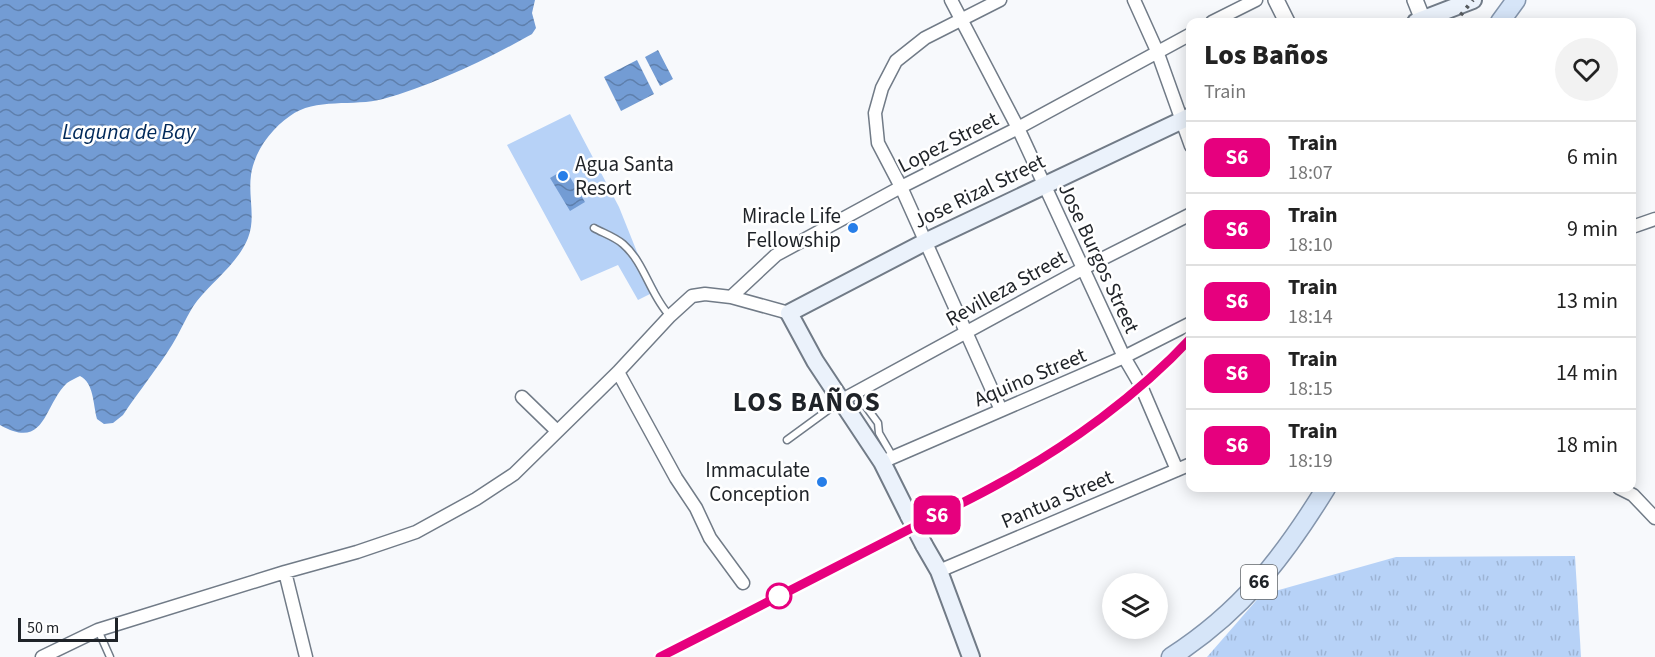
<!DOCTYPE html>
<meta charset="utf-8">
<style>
:root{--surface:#fff;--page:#f2f2f2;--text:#222;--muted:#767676;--line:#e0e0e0}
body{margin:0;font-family:"Source Sans 3",sans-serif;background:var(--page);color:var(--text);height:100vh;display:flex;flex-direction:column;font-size:22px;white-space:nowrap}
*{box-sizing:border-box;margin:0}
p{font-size:20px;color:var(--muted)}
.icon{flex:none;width:33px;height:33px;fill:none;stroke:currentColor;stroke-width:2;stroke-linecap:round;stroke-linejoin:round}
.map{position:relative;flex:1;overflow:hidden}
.side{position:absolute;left:1186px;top:18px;width:450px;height:474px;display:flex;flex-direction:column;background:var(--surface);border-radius:12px;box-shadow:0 3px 15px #0003}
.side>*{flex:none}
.badge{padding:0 12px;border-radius:9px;font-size:21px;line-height:39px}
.buttons{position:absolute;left:1102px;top:573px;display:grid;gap:12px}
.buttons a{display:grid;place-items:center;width:66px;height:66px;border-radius:50%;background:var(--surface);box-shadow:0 3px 15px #0003;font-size:30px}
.scale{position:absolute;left:18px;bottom:15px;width:100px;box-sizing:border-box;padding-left:6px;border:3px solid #1f2328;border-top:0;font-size:16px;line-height:21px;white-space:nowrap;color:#1f2328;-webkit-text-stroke:4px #fff;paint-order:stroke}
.map>.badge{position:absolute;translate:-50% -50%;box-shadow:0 0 0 3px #fff}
.round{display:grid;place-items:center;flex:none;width:63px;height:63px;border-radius:32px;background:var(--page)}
.headline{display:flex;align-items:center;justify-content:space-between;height:102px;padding:0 18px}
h1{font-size:28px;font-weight:800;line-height:45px}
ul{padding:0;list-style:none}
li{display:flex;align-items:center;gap:18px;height:72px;padding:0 18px;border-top:2px solid var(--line)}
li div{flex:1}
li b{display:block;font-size:22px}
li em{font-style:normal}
li .badge{min-width:66px;font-weight:700;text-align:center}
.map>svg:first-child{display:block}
</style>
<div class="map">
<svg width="1655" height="657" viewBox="0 0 1655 657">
<defs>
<pattern id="park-tufts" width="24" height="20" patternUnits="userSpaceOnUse" patternTransform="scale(1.5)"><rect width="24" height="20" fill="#b7d2f7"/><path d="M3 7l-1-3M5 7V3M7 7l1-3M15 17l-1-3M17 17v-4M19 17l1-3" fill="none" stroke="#9db4d4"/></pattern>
<pattern id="water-waves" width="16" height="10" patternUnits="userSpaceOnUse" patternTransform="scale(1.5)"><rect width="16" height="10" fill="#739cd4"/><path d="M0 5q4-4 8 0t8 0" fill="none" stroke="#5e7fac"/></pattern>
</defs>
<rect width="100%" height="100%" fill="#f7f9fc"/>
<path fill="#b7d2f7" d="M570,114l49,93 18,45 21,38 -20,10 -20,-35 -37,16 -74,-136z"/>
<path fill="url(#park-tufts)" d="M1575,556l6,101h-374l54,-62 135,-38z"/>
<path fill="url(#water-waves)" d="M0,0h535l-3,13 4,15 -4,6c-44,25 -101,52 -149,65 -29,8 -68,-2 -93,17 -19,13 -36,36 -39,59 -3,21 5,43 -3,63 -10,25 -35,43 -51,63 -10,13 -16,30 -25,44 -15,24 -33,46 -49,70l-10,8 -9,1 -7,-5c-4,-15 -3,-36 -17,-43 -4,2 -9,4 -13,7 -24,23 -21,68 -67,42z
M658,50l15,29 -13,7 -15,-29z
M637,60l17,34 -33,17 -17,-34z
M565,169l20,33 -15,9 -20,-33z"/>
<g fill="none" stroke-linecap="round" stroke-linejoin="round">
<g stroke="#717b87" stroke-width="9">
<path id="service" d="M594,228c9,5 21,9 29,16 22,19 27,51 47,72
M856,393l22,30 1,10 14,24
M787,440l52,-38
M98,630l12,27"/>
</g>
<g stroke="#717b87" stroke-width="15">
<path id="minor" d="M951,0l67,128 106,229 17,29 36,84
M1000,0l-75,38 -29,23 -14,27 -7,25 3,30 23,44 100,223
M1134,0l23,51 34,95
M1212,22l44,-22
M1632,227l23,-8
M731,297l45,-42 125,-68 117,-59 173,-94
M618,372l58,106 20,30 14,30 33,45
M522,397l35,34
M842,400l242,-132 107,-54
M882,462l242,-105 67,-34
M1619,488l14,7 22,23
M939,571l252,-107
M285,572l21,85
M42,657l56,-27 187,-58 72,-20 59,-20 60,-33 38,-25 104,-102 52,-56 22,-20 13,-2 26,3 58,16"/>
</g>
<g stroke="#717b87" stroke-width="18">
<path id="tertiary" d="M1276,0l11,22
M1415,0l8,20"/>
</g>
<g stroke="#717b87" stroke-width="20">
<path id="secondary" d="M1416,22l57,-22
M909,516l-27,-54 -67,-101 -26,-48 136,-71 266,-126
M924,545l15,26 32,86"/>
</g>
<g stroke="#8495ac" stroke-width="21">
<path id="primary" d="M1500,22l16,-22
M1171,657c70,-45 112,-99 155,-169"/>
</g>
<use href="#service" stroke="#fff" stroke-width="6"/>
<use href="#minor" stroke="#fff" stroke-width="12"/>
<use href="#tertiary" stroke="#fff" stroke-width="15"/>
<use href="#secondary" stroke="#ebf2fb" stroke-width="16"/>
<use href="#primary" stroke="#d6e5f8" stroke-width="18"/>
<path stroke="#565a5e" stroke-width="4" stroke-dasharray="3 6" stroke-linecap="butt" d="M1455,22l18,-22
M660,657c78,-40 156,-80 234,-120 35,-18 71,-35 106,-54 67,-37 138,-88 191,-145"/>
<g stroke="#717b87" stroke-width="20" stroke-linecap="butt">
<path id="secondary-bridge" d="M909,516l15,29"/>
</g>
<use href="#secondary-bridge" stroke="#ebf2fb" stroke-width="16"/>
</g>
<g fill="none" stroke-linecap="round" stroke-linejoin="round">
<g stroke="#fff" stroke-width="14">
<path id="line" d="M660,657c81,-41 162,-83 242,-124 33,-17 66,-32 98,-50 68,-37 138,-88 191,-145"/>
</g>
<use href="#line" stroke="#e6007e" stroke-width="9"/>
</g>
<g fill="#277ee8" stroke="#fff" stroke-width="2">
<circle cx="563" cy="176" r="6"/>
<circle cx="853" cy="228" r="6"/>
<circle cx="822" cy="482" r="6"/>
</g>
<circle fill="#fff" stroke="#e6007e" stroke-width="3" cx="779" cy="596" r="12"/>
<g text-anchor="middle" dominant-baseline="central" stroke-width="5" stroke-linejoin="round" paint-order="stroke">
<rect fill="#fff" stroke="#626568" stroke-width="1.5" x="1241" y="565" width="36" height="34" rx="4.5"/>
<g font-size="20" font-weight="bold" fill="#1f2328">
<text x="1259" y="582">66</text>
</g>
<g font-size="21" fill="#1f2328" stroke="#fff">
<text transform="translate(948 142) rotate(-27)">Lopez Street</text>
<text transform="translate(979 191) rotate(-26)">Jose Rizal Street</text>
<text transform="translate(1099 258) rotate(65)">Jose Burgos Street</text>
<text transform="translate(1006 288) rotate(-29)">Revilleza Street</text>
<text transform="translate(1030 377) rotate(-23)">Aquino Street</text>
<text transform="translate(1057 499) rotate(-23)">Pantua Street</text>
</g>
<g font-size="21" fill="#1f2328" stroke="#fff" text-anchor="end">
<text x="575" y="164" text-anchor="start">Agua Santa<tspan x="575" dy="24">Resort</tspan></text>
<text x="841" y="216">Miracle Life<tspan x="841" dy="24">Fellowship</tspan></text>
<text x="810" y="470">Immaculate<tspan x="810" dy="24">Conception</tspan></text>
</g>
<g font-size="22" font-style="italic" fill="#00295a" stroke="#fff">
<text x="129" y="132">Laguna de Bay</text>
</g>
<g font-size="27" font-weight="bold" letter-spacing="1.5" fill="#1f2328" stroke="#fff">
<text x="807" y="402">LOS BAÑOS</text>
</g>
</g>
</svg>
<div class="buttons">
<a><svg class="icon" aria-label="layers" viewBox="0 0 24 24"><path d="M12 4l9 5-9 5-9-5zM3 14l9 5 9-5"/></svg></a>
</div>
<div class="scale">50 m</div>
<b class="badge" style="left:937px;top:515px;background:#e6007e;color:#fff">S6</b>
<section class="side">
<div class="headline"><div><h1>Los Baños</h1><p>Train</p></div><a class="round"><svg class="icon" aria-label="heart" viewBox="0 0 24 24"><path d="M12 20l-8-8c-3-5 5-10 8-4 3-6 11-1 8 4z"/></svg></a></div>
<ul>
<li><span class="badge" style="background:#e6007e;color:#fff">S6</span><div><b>Train</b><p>18:07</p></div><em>6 min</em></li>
<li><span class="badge" style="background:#e6007e;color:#fff">S6</span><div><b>Train</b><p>18:10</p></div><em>9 min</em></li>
<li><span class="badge" style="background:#e6007e;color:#fff">S6</span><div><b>Train</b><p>18:14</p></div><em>13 min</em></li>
<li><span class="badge" style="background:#e6007e;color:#fff">S6</span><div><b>Train</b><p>18:15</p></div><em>14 min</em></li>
<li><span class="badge" style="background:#e6007e;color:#fff">S6</span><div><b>Train</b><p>18:19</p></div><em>18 min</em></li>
</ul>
</section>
</div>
